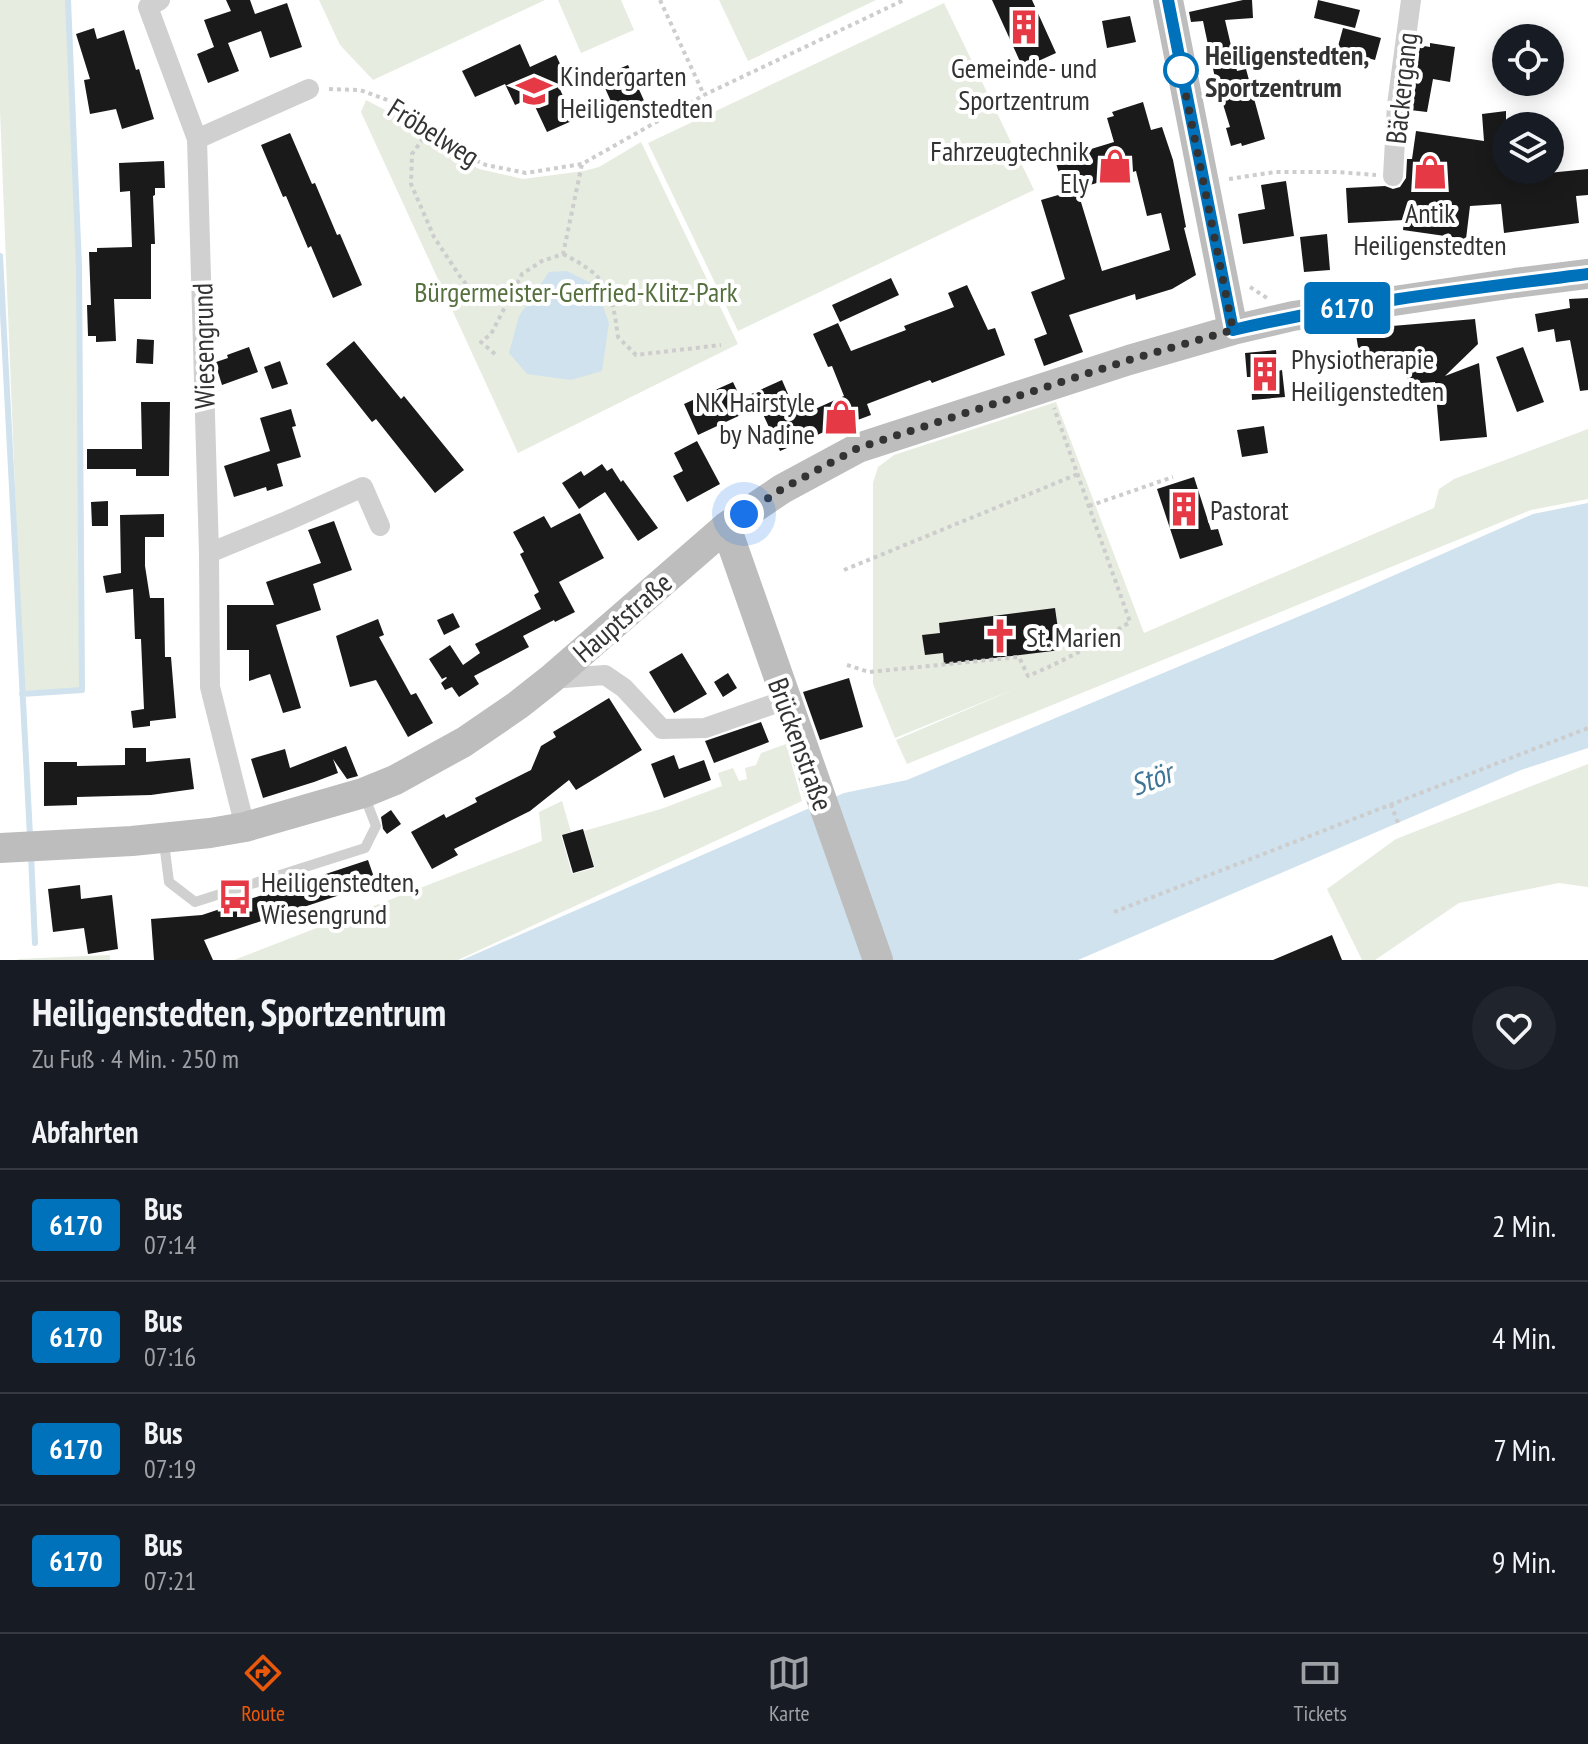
<!DOCTYPE html>
<html lang="de">
<meta charset="utf-8">
<style>
:root{--surface:#171b24;--page:#20242c;--text:#f1f3f6;--muted:#9ea1a6;--line:#363941;--accent:#ea580c}
body{margin:0;font-family:"PT Sans Narrow",sans-serif;background:var(--page);color:var(--text);height:100vh;display:flex;flex-direction:column;font-size:30px;white-space:nowrap}
*{box-sizing:border-box;margin:0}
p{font-size:26px;color:var(--muted)}
.icon{flex:none;width:44px;height:44px;fill:none;stroke:currentColor;stroke-width:2;stroke-linecap:round;stroke-linejoin:round}
.map{position:relative;height:960px;overflow:hidden}
.drawer{display:flex;flex-direction:column;background:var(--surface);flex:1}
.drawer>*{flex:none}
.badge{padding:0 16px;border-radius:6px;font-size:28px;line-height:52px}
.fabs{position:absolute;left:1492px;top:24px;display:grid;gap:16px}
.fabs a{display:grid;place-items:center;width:72px;height:72px;border-radius:50%;background:var(--surface);box-shadow:0 4px 20px #0003;font-size:40px}
.you{position:absolute;width:40px;height:40px;margin:-20px;border:6px solid #fff;border-radius:50%;background:#1a73e8;box-shadow:0 0 0 12px #1a73e833}
.map>.badge{position:absolute;translate:-50% -50%;box-shadow:0 0 0 4px #fff}
h2{padding:0 32px;font-size:30px;line-height:72px}
.round{display:grid;place-items:center;flex:none;width:84px;height:84px;border-radius:42px;background:var(--page)}
.head{display:flex;align-items:center;justify-content:space-between;height:136px;padding:0 32px}
h1{font-size:38px;font-weight:800;line-height:60px}
ul{padding:0;list-style:none}
li{display:flex;align-items:center;gap:24px;height:112px;padding:0 32px;border-top:2px solid var(--line)}
li div{flex:1}
li b{display:block;font-size:30px}
li em{font-style:normal}
li .badge{min-width:88px;font-weight:700;text-align:center}
.dock{display:flex;justify-content:space-around;align-items:center;height:112px;border-top:2px solid var(--line);background:var(--surface);font-size:22px;color:var(--muted)}
.dock a{display:grid;justify-items:center;gap:4px}
.dock .active{color:var(--accent)}
.map>svg:first-child{display:block}
</style>
<div class="map">
<svg width="1588" height="960" viewBox="0 0 1588 960">
<rect width="100%" height="100%" fill="#fff"/>
<path fill="#e6ecdf" d="M0,0h66l11,266 3,422 -57,3 -23,-581z
M319,0h226l-172,80 -33,-35z
M558,0h63l13,30 -53,23z
M719,0h157l-128,61z
M944,3l90,187 -296,141 -90,-188z
M366,100l36,19 35,25 42,25 44,10 61,-8 15,-4 42,-25 97,202 -220,109 -157,-341z
M1056,402l88,231 290,-125 5,-19 15,-10 134,-50v70l-57,11 -624,254 -11,-24 124,-53 -125,51 -22,-54v-201l5,-16 16,-12z
M786,744l16,57 -344,159h-224l308,-119 -3,-29 23,-11 9,31 -10,3 11,39 23,-6 -11,-37 77,-22 61,-23 -4,-13 15,-5 6,13 8,-2 -2,-11 11,-3 5,-12z
M1588,764v123l-29,-4 -100,20 -84,57h-13l-35,-71 69,-50z
M110,955v5h-93l2,-1z"/>
<path fill="#cfe2ee" d="M567,271l28,14 14,38 -7,48 -31,9 -44,-6 -18,-21 10,-37 30,-44z
M1588,503v245l-67,22 -443,190h-616l382,-167 63,-13 431,-180 195,-86z"/>
<g fill="none" stroke-linecap="round" stroke-linejoin="round">
<path stroke="#cfe2ee" stroke-width="6" d="M0,256l30,580
M22,694l60,-4 -3,-423 -11,-267
M31,855l4,88"/>
</g>
<path fill="#1a1a1a" fill-rule="evenodd" d="M226,0h24l5,14 32,-11 15,44 -32,11 -9,-27 -33,12 11,28 -31,12 -11,-29 17,-7 -10,-27 27,-9z
M992,0h40l24,53 -33,15z
M1243,0h9l1,18 -28,2 12,51 9,-2 19,70 -23,7 -1,-3 -10,3 -5,-18 4,-1 -15,-49 -12,-57 -12,1 -2,-10z
M1318,0l42,10 -5,18 -41,-10z
M1130,16l6,26 -29,6 -5,-27z
M94,28l3,11 27,-9 12,40 3,-1 15,50 -32,10 -6,-20 -26,5 -6,-34 6,-1 -14,-45z
M1343,28l38,10 -6,22 -38,-10z
M1430,43l25,4 -5,35 -17,-3 -6,33 -17,-2 8,-65 12,2z
M520,44l10,23 26,-12 12,26 -10,4 16,35 -27,12 -16,-34 -16,7 -10,-21 -30,13 -13,-26z
M628,65l18,40 -28,12 -18,-40z
M1143,102l8,28 11,-3 11,33 13,67 -2,1 12,47 -24,14 -36,11 -1,-6 -66,21 14,37 -39,14 -10,-27 13,-5 -16,-42 34,-13 -24,-79 24,-7 -10,-33 59,-18 -7,-24 7,-2 -2,-4zM1136,171l11,45 14,-3 9,37 -68,21 -25,-82z
M1506,111v59h2l1,5 19,-2v2l60,-6v26l-12,1 3,27 -75,10 -3,-29 -31,2 -4,33 -63,-9 1,-10 -56,3 -2,-35 39,-2 8,3 7,-2 6,-9 1,-19h5l4,-28 68,10 -2,-27z
M290,133l22,51 3,-1 22,52 3,-1 22,51 -29,13 -22,-52 -3,2 -22,-52 -3,1 -22,-52z
M164,161l1,27h-10v7l-2,1 2,48h-4v55h-37l2,42 -20,1v-6h-8l-1,-31h4l-2,-53h8v-4l35,-1 -2,-56 -10,1 -1,-29z
M1286,181l8,55 -51,8 -5,-30 27,-5 -4,-24z
M1327,234l3,36 -26,2 -4,-35z
M891,278l8,17 -59,27 -8,-17z
M967,285l21,45 7,-2 10,27 -73,28 -2,-3 -63,24 4,11 -16,6 -1,-2 -74,32 -18,-39 -5,2 -8,-19 33,-15 9,21 6,-3 7,16 40,-18 -12,-30 -4,1 -15,-33 25,-11 13,28 55,-21 -2,-4 50,-19 -6,-14z
M1588,298v92l-8,1 -10,-51 -14,2 -2,-13 -16,3 -3,-18 35,-6 -1,-9z
M1475,319l3,25 -33,32 34,-13 8,74 -47,4 -5,-59 -27,2 -3,-24 -44,6 -6,-38 25,-4v3z
M137,339l17,1 -1,24 -17,-1z
M354,341l47,58 3,-3 60,74 -29,23 -59,-74 -4,3 -46,-58z
M249,347l9,25 -36,13 -5,-16 -1,-7 12,-4 -1,-3z
M1523,347l21,55 -27,10 -21,-55z
M1276,350l2,21 4,-1 3,27 -33,3 -1,-23h-4l-2,-24z
M280,361l8,23 -16,5 -8,-22z
M733,382l14,30 -49,23 -14,-31z
M141,402h29l-1,74h-33v-7h-49v-20h55z
M291,409l5,17 -4,1 9,30 -24,7 6,22 -16,5 -1,-4 -32,10 -10,-31 46,-15 -10,-33z
M1264,426l4,27 -26,4 -5,-27z
M697,441l23,43 -33,18 -14,-26 10,-5 -9,-18z
M602,464l5,7 5,-3 9,14 2,-2 35,48 -20,13 -33,-49 -26,17 -17,-26 19,-12 3,5z
M1194,477l17,53 7,-1 5,16 -43,14 -23,-70z
M108,501v25h-16l-1,-24z
M580,513l24,45 -45,24 16,30 -20,10 -1,-2 -31,16 6,11 -55,29 5,8 -20,13 -7,-10 -7,3 -4,-7 6,-5 -1,-1 -4,2 -13,-20 21,-14 13,20 17,-12 -5,-9 66,-35 -7,-14 5,-3 -19,-38 4,-2 -11,-20 31,-16 7,12z
M164,514v23h-19v29l5,32h14l1,59h6l5,61 -26,3v5l-17,2 -2,-17 13,-2 -3,-70h-6l-2,-50 -27,4 -3,-17 18,-3 -1,-58z
M334,521l18,49 -39,14 8,26 -45,15 25,83 -18,5 -13,-39 -21,7v-31h-22v-45h47l-8,-23 55,-19 -13,-33z
M1055,608l6,42 -117,14 -1,-11 -18,2 -3,-20 18,-2 -1,-10z
M453,613l7,14 -16,8 -7,-15z
M378,619l6,16 -5,2 32,58 5,-2 17,30 -25,14 -32,-57 -26,7 -14,-51z
M682,653l25,41 -33,19 -25,-41z
M728,673l9,15 -14,9 -9,-15z
M849,678l14,49 -43,13 -17,-48z
M609,698l33,52 -66,40 -7,-10 -39,31 -76,38 4,6 -26,14 -21,-37 33,-18 2,4 31,-16 -2,-4 56,-28 10,-24 15,-9 -3,-5z
M761,722l8,20 -55,21 -9,-22z
M346,746l12,30 -11,3 -14,-20 5,14 -24,9 -51,16 -12,-39 34,-10 5,19z
M125,748h21v14l44,-4 4,31 -43,6 -74,2v8l-33,1v-44h33v4l48,-1z
M674,755l5,14 25,-9 7,20 -47,18 -13,-34z
M391,810l10,14 -14,10 -4,-5 -2,-12z
M583,829l11,38 -21,6 -11,-38z
M368,860l8,23 -172,57 9,20h-59l-3,-41 51,-4z
M80,885l1,14 31,-4 6,54 -30,5 -4,-26 -31,4 -5,-43z
M1332,935l10,25h-69z"/>
<g fill="none" stroke-linecap="round" stroke-linejoin="round">
<path stroke="#cdcdcd" stroke-width="4" stroke-dasharray="4 4" stroke-linecap="butt" d="M660,0l44,95
M329,89l31,1 30,11 39,31 31,21 26,12 40,8 56,-9 122,-69 200,-95
M428,132l-16,22 -1,30 23,53 27,41 22,26 26,-7
M1229,179l46,-7h62l39,3
M563,254c44,22 49,36 55,83l18,18 85,-10
M1250,287l17,11
M495,354l-14,-12 10,-8 31,-60 20,-13 21,-7 19,-90
M1089,506l84,-29
M844,570l234,-96
M847,665l22,7 150,-15 9,19c36,-15 69,-33 102,-54l-76,-214
M1391,804l7,19
M1114,912l474,-184"/>
<path stroke="#d0d0d0" stroke-width="10" d="M164,843l5,39 26,20 170,-54 11,-22 -12,-31"/>
<path stroke="#d0d0d0" stroke-width="20" d="M160,0l-12,7 49,132 12,414 1,134 35,140
M197,139l112,-50
M1393,176l4,-71 14,-105
M209,553l78,-32 76,-34 17,39
M551,679l54,-4 19,13 38,41 43,-1 80,-28"/>
<path stroke="#bdbdbd" stroke-width="30" d="M1168,0l65,330
M726,527l152,433
M0,848l132,-7 78,-8 35,-6 118,-34 32,-13 69,-38 54,-37 33,-26 175,-152 56,-38 76,-41 271,-88 104,-30 60,-14 222,-33 73,-9"/>
</g>
<g fill="none" stroke-linecap="round" stroke-linejoin="round">
<g stroke="#fff" stroke-width="18">
<path id="line" d="M1168,0l65,330c116,-27 236,-41 355,-56"/>
</g>
<use href="#line" stroke="#0072bc" stroke-width="12"/>
<path stroke="#333" stroke-width="8" stroke-dasharray="0 14.4" d="M744,514l38,-25 76,-41 271,-88 104,-30 -52,-260"/>
</g>
<defs>
<g id="building-bare" transform="scale(2.76)"><path d="M-4-6H4V6H1V3H-1V6H-4ZM-2.5-4.3h1.7v1.8h-1.7ZM.8-4.3h1.7v1.8H.8ZM-2.5-1h1.7V.8h-1.7ZM.8-1h1.7V.8H.8Z" fill="#e63946" stroke="#fff" stroke-width="2.5" paint-order="stroke"/></g>
<g id="school-bare" transform="scale(2.76)"><path d="M0-5L7-2L0 1L-7-2ZM-4 1L0 2.5L4 1V4Q0 6-4 4Z" fill="#e63946" stroke="#fff" stroke-width="2.5" paint-order="stroke"/></g>
<g id="shop-bare" transform="scale(2.76)"><path d="M-5-2.5h2.3a2.7 3.5 0 0 1 5.4 0H5L5.5 6h-11ZM-1.5-2.5h3a1.5 2.3 0 0 0-3 0Z" fill="#e63946" stroke="#fff" stroke-width="2.5" paint-order="stroke"/></g>
<g id="church-bare" transform="scale(2.76)"><path d="M-1.2-6h2.4v3.5h3.3v2.4h-3.3V6h-2.4V-.1h-3.3v-2.4h3.3Z" fill="#e63946" stroke="#fff" stroke-width="2.5" paint-order="stroke"/></g>
<g id="bus-bare" transform="scale(2.76)"><path d="M-5-6H5V4H4V6H2V4H-2V6H-4V4H-5ZM-3.5-4V0h7V-4ZM-3.5 1.2v1.5H-2V1.2ZM2 1.2v1.5H3.5V1.2Z" fill="#e63946" stroke="#fff" stroke-width="2.5" paint-order="stroke"/></g>
</defs>
<g fill-rule="evenodd">
<use href="#building-bare" x="1024" y="27"/>
<use href="#school-bare" x="534" y="91"/>
<use href="#shop-bare" x="1115" y="166"/>
<use href="#shop-bare" x="1430" y="172"/>
<use href="#building-bare" x="1265" y="374"/>
<use href="#shop-bare" x="841" y="417"/>
<use href="#building-bare" x="1184" y="509"/>
<use href="#church-bare" x="1000" y="636"/>
<use href="#bus-bare" x="235" y="897"/>
</g>
<circle fill="#fff" stroke="#0072bc" stroke-width="4" cx="1181" cy="70" r="16"/>
<g text-anchor="middle" dominant-baseline="central" stroke-width="8" stroke-linejoin="round" paint-order="stroke">
<g font-size="28" font-weight="bold" fill="#333" stroke="#fff" text-anchor="start">
<text x="1205" y="54">Heiligenstedten,<tspan x="1205" dy="32">Sportzentrum</tspan></text>
</g>
<g font-size="28" fill="#333" stroke="#fff" text-anchor="start">
<text x="1024" y="67" text-anchor="middle">Gemeinde- und<tspan x="1024" dy="32">Sportzentrum</tspan></text>
<text x="560" y="75">Kindergarten<tspan x="560" dy="32">Heiligenstedten</tspan></text>
<text x="1089" y="150" text-anchor="end">Fahrzeugtechnik<tspan x="1089" dy="32">Ely</tspan></text>
<text x="1430" y="212" text-anchor="middle">Antik<tspan x="1430" dy="32">Heiligenstedten</tspan></text>
<text x="1291" y="358">Physiotherapie<tspan x="1291" dy="32">Heiligenstedten</tspan></text>
<text x="815" y="401" text-anchor="end">NK Hairstyle<tspan x="815" dy="32">by Nadine</tspan></text>
<text x="1210" y="509">Pastorat</text>
<text x="1026" y="636">St. Marien</text>
<text x="261" y="881">Heiligenstedten,<tspan x="261" dy="32">Wiesengrund</tspan></text>
</g>
<g font-size="28" fill="#333" stroke="#fff">
<text transform="translate(1401 88) rotate(-84)">Bäckergang</text>
<text transform="translate(434 132) rotate(32)">Fröbelweg</text>
<text transform="translate(203 346) rotate(-91)">Wiesengrund</text>
<text transform="translate(622 617) rotate(-41)">Hauptstraße</text>
<text transform="translate(801 744) rotate(70)">Brückenstraße</text>
</g>
<g font-size="28" fill="#56703f" stroke="#fff">
<text x="576" y="291">Bürgermeister-Gerfried-Klitz-Park</text>
</g>
<g font-size="30" font-style="italic" fill="#3f7597" stroke="#fff">
<text transform="translate(1151 778) rotate(-21)">Stör</text>
</g>
</g>
</svg>
<div class="fabs">
<a><svg class="icon" aria-label="locate" viewBox="0 0 24 24"><circle cx="12" cy="12" r="6"/><path d="M12 2v4M12 18v4M2 12h4M18 12h4"/></svg></a>
<a><svg class="icon" aria-label="layers" viewBox="0 0 24 24"><path d="M12 4l9 5-9 5-9-5zM3 14l9 5 9-5"/></svg></a>
</div>
<div class="you" style="left:744px;top:514px"></div>
<b class="badge" style="left:1347px;top:308px;background:#0072bc;color:#fff">6170</b>
</div>
<section class="drawer">
<div class="head"><div><h1>Heiligenstedten, Sportzentrum</h1><p>Zu Fuß · 4 Min. · 250 m</p></div><a class="round"><svg class="icon" aria-label="heart" viewBox="0 0 24 24"><path d="M12 20l-8-8c-3-5 5-10 8-4 3-6 11-1 8 4z"/></svg></a></div>
<h2>Abfahrten</h2>
<ul>
<li><span class="badge" style="background:#0072bc;color:#fff">6170</span><div><b>Bus</b><p>07:14</p></div><em>2 Min.</em></li>
<li><span class="badge" style="background:#0072bc;color:#fff">6170</span><div><b>Bus</b><p>07:16</p></div><em>4 Min.</em></li>
<li><span class="badge" style="background:#0072bc;color:#fff">6170</span><div><b>Bus</b><p>07:19</p></div><em>7 Min.</em></li>
<li><span class="badge" style="background:#0072bc;color:#fff">6170</span><div><b>Bus</b><p>07:21</p></div><em>9 Min.</em></li>
</ul>
</section>
<nav class="dock">
<a class="active"><svg class="icon" aria-label="directions" viewBox="0 0 24 24"><path d="M12 3l9 9-9 9-9-9zM9 14v-3h6M13 9l2 2-2 2"/></svg>Route</a>
<a><svg class="icon" aria-label="map" viewBox="0 0 24 24"><path d="M3 6l6-2 6 2 6-2v14l-6 2-6-2-6 2zM9 4v14M15 6v14"/></svg>Karte</a>
<a><svg class="icon" aria-label="tickets" viewBox="0 0 24 24"><path d="M3 7h18v10H3zM15 7v10"/></svg>Tickets</a>
</nav>
